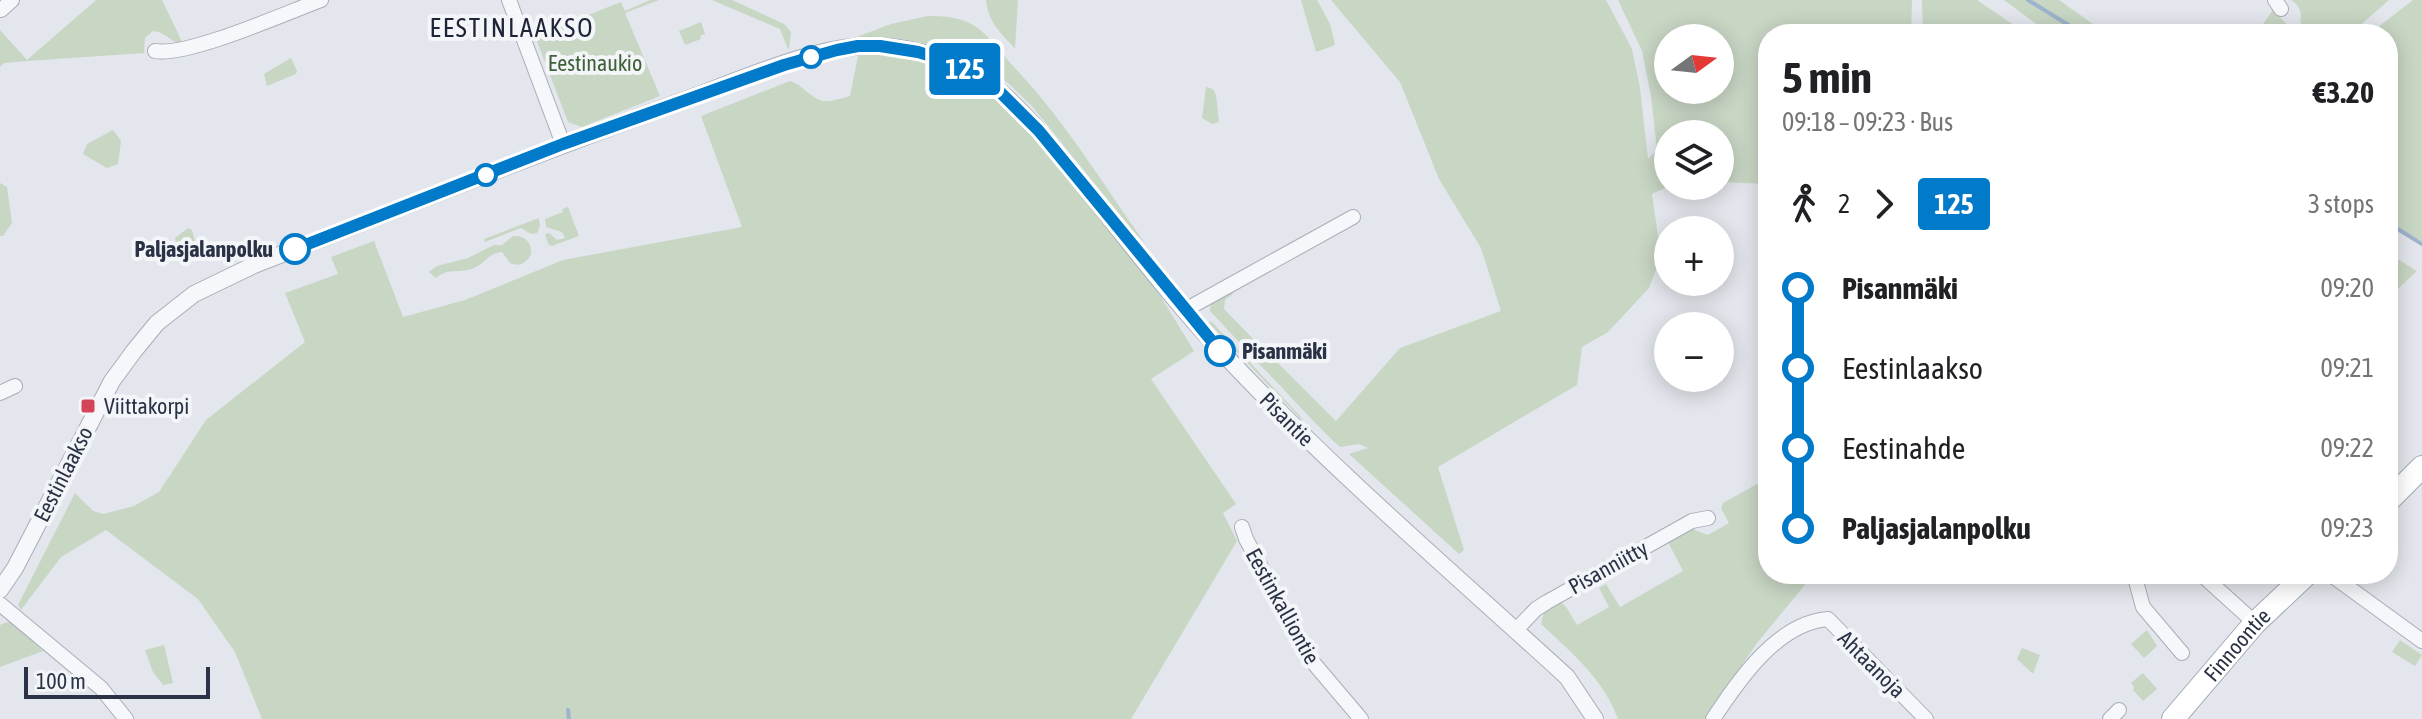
<!DOCTYPE html>
<meta charset="utf-8">
<style>
:root{--surface:#fff;--page:#f6f6f6;--text:#202124;--muted:#757577}
body{margin:0;font-family:"Asap Condensed",sans-serif;background:var(--page);color:var(--text);height:100vh;display:flex;flex-direction:column;font-size:30px;white-space:nowrap}
*{box-sizing:border-box;margin:0}
p{font-size:26px;color:var(--muted)}
.icon{flex:none;width:44px;height:44px;fill:none;stroke:currentColor;stroke-width:2;stroke-linecap:round;stroke-linejoin:round}
.map{position:relative;flex:1;overflow:hidden}
.sheet{position:absolute;left:1758px;top:24px;width:640px;height:560px;display:flex;flex-direction:column;background:var(--surface);border-radius:32px;box-shadow:0 4px 20px #0003}
.sheet>*{flex:none}
.badge{padding:0 16px;border-radius:6px;font-size:28px;line-height:52px}
.needle{width:52px;rotate:75deg}
.controls{position:absolute;left:1654px;top:24px;display:grid;gap:16px}
.controls a{display:grid;place-items:center;width:80px;height:80px;border-radius:50%;background:var(--surface);box-shadow:0 4px 20px #0003;font-size:40px}
.scale{position:absolute;left:24px;bottom:20px;width:186px;box-sizing:border-box;padding-left:8px;border:4px solid #2a3345;border-top:0;font-size:22px;line-height:28px;white-space:nowrap;color:#2a3345;-webkit-text-stroke:6px #f3f5f9;paint-order:stroke}
.map>.badge{position:absolute;translate:-50% -50%;box-shadow:0 0 0 4px #fff}
.legs{display:flex;align-items:center;gap:12px;height:88px;padding:0 24px;font-size:26px}
.legs p{margin-inline-start:auto}
.summary{display:flex;align-items:center;justify-content:space-between;height:136px;padding:0 24px}
h1{font-size:44px;font-weight:700;line-height:60px}
ul{padding:0 24px;list-style:none}
li{display:flex;align-items:center;gap:28px;height:80px;font-size:30px}
li i{display:grid;place-items:center;width:12px;height:100%;margin:0 10px;background:currentColor}
li i::after{content:'';width:20px;height:20px;margin:-10px;border:6px solid;border-radius:50%;background:var(--surface)}
li p{margin-inline-start:auto}
li:first-child i{background:linear-gradient(#0000 50%,currentColor 0)}
li:last-child i{background:linear-gradient(currentColor 50%,#0000 0)}
.map>svg:first-child{display:block}
</style>
<div class="map">
<svg width="2422" height="719" viewBox="0 0 2422 719">
<rect width="100%" height="100%" fill="#e3e6ec"/>
<path fill="#c8d6c4" fill-rule="evenodd" d="M96,0h66l21,44c-12,-1 -17,-12 -30,-13l-8,7 -1,15 -117,8 -23,2 -4,4v-37l27,30z
M650,0h9l-34,13 35,83 -78,31 -14,-5 -33,-86 86,-34 4,9z
M712,0h20l52,24 7,8 -2,16 -1,1 -8,-20z
M986,0h32l-3,48c-15,-15 -27,-27 -29,-48z
M1301,0h16l13,24 5,21 -19,7z
M1331,0h275l26,49 8,39 8,71 9,-9 -6,-54 -9,-45 -24,-51h294l-1,34h-143v150l-48,-2v-48h-52l1,52 -17,8 9,63 -12,31 -41,44 -26,15 -5,38 -139,82 26,83 -5,4 -110,-100 19,-6 -9,-4 -19,3c-30,-27 -55,-58 -84,-86l10,-10 70,70 64,-73 101,-37 -20,-63 -42,-69 -39,-97zM1668,38h52v52h-52z
M1922,0h55l50,34h-104z
M2004,0h55l48,34h-57z
M2291,0h98l-39,34h-38l-12,-12c3,-10 -1,-17 -9,-22z
M2413,0h9v241l-34,-15v-192h-19z
M2273,10l23,24h-40z
M928,16c16,0 33,1 47,10 15,11 26,27 38,40 51,53 89,117 132,177l-11,-11 -103,-127 -23,-22 -24,-17 -28,-13 -37,-11 -24,-4h-41l37,-14z
M701,22l4,12 -5,2 1,3 -16,6 -6,-14z
M883,53l26,5 44,13 38,23 27,24 116,141 27,38 33,54 -43,28 85,125 -13,9 14,28 -106,178h-869l-27,-67 -37,-53 -92,-69 -45,27 -40,53 -3,-5 57,-112 18,18 10,3 31,-8 25,-14 47,-72 99,-78 -20,-49 53,-19 -7,-17 43,-16 29,76 62,-17 98,-40 179,-33 -41,-111 89,-35c12,3 21,18 34,20 7,1 18,-3 26,-5l8,-40z
M291,58l6,13 -1,3 -29,12 -3,-12z
M1206,87l7,2 3,6 3,27 -7,2 -10,-6z
M113,130l8,11 -3,23 -11,4 -24,-14 4,-10z
M0,183l7,4 5,36 -9,13h-3z
M568,207l11,29 -27,10 -4,-2 -3,-10 4,-1 8,7 8,-2 -3,-6 -16,-5 -1,-8 18,-7 -1,-3z
M539,218l1,8 -3,7 -6,1 -10,-6 -36,14 -1,-3z
M188,228l4,2 6,22 -10,5 -10,-8 -3,-11z
M513,236c12,-1 19,7 18,18 -5,10 -12,13 -21,9l-8,-11c-14,1 -16,11 -28,16 -14,6 -26,-1 -38,10l-7,-6 8,-6 31,-8 26,-13h8z
M2388,253l29,18 -29,27z
M1229,291l4,3 -8,6 -1,9 36,37 -8,10 -42,-45 1,-10z
M1211,321l89,95 4,6 -95,-99z
M1768,478v96h50l-10,7 -51,62 -52,76h-87c-15,-41 -47,-67 -77,-95l3,-12 17,-10 5,5 11,18 32,-18 -10,-19 7,-4 14,23 63,-36 -16,-31 25,-11 16,6 21,-12 -8,-15 2,-5z
M7,622l5,1 31,28 -43,16v-42z
M2147,630l10,16 -13,12 -13,-14z
M2400,640l22,15 -7,11 -23,-14z
M164,645l9,38 -10,2 -10,-13 -8,-22z
M2022,648l18,7 -7,19 -16,-15z
M2143,673l14,16 -14,12 -10,-11 1,-3 -3,-4z"/>
<g fill="none" stroke-linecap="round" stroke-linejoin="round">
<path stroke="#9eb3cc" stroke-width="4" d="M2028,0l55,34
M2388,223l34,21
M568,710l1,9"/>
<g stroke="#a8adb7" stroke-width="16">
<path id="minor" d="M509,0l54,144
M2275,0l6,9
M1,10l11,-10
M155,51c32,6 131,-38 166,-51
M1185,310l168,-93
M0,393l15,-7
M1242,527l4,12 65,121 50,59
M2134,574l9,33 39,46
M2201,574l54,49
M2330,574l92,67
M0,604l101,84 25,31
M1516,630l20,-21 11,-7 145,-81 16,-3
M1713,719c26,-39 64,-96 115,-100l98,100
M2110,719l9,-9"/>
</g>
<g stroke="#a8adb7" stroke-width="18">
<path id="tertiary" d="M0,590l15,-22 97,-187 22,-30 23,-28 37,-29 60,-29c144,-56 286,-113 431,-165 56,-20 135,-57 194,-54 42,2 88,17 120,45 29,24 52,55 76,84 48,58 93,120 144,174 109,117 231,221 348,328l28,42"/>
</g>
<g stroke="#a2aab8" stroke-width="24">
<g id="primary">
<path d="M2388,501l34,-34"/>
<path id="s1" d="M2173,719l82,-96 52,-49"/>
</g>
</g>
<use href="#minor" stroke="#f6f7fa" stroke-width="14"/>
<use href="#tertiary" stroke="#f6f7fa" stroke-width="16"/>
<use href="#primary" stroke="#fff" stroke-width="22"/>
</g>
<g fill="none" stroke-linecap="round" stroke-linejoin="round">
<g stroke="#fff" stroke-width="18">
<path id="line-1" d="M295,249l268,-105 221,-79 53,-15 21,-4h22l38,6 23,7 20,8 36,22 42,42 181,220"/>
</g>
<use href="#line-1" stroke="#007ac9" stroke-width="12"/>
</g>
<g fill="#fff" stroke="#007ac9" stroke-width="4">
<circle cx="811" cy="57" r="10"/>
<circle cx="486" cy="175" r="10"/>
<circle cx="295" cy="249" r="14"/>
<circle cx="1220" cy="351" r="14"/>
</g>
<rect fill="#d34659" stroke="#f3f5f9" stroke-width="3" x="80" y="398" width="16" height="16" rx="4"/>
<g text-anchor="middle" dominant-baseline="central" stroke-width="8" stroke-linejoin="round" paint-order="stroke">
<g font-size="22" fill="#3e6137" stroke="#f3f5f9">
<text x="595" y="63">Eestinaukio</text>
</g>
<g font-size="22" font-weight="bold" fill="#2a3345" stroke="#f3f5f9" text-anchor="end">
<text x="273" y="249">Paljasjalanpolku</text>
<text x="1242" y="351" text-anchor="start">Pisanmäki</text>
</g>
<g font-size="22" fill="#2a3345" stroke="#f3f5f9" text-anchor="start">
<text x="104" y="406">Viittakorpi</text>
</g>
<g font-size="22" fill="#2a3345" stroke="#f3f5f9">
<text transform="translate(1287 419) rotate(45)">Pisantie</text>
<text transform="translate(63 474) rotate(-63)">Eestinlaakso</text>
<text transform="translate(1608 567) rotate(-29)">Pisanniitty</text>
<text transform="translate(1283 606) rotate(61)">Eestinkalliontie</text>
<text stroke="none"><textPath href="#s1" startOffset="98">Finnoontie</textPath></text>
<text transform="translate(1872 664) rotate(45)">Ahtaanoja</text>
</g>
<g font-size="26" letter-spacing="2" fill="#1c2436" stroke="#f3f5f9">
<text x="512" y="28">EESTINLAAKSO</text>
</g>
</g>
</svg>
<div class="controls">
<a><svg class="needle" viewBox="-14 -14 28 28"><path d="M0-13l5 13h-10z" fill="#e53935"/><path d="M0 13l5-13h-10z" fill="#757577"/></svg></a>
<a><svg class="icon" aria-label="layers" viewBox="0 0 24 24"><path d="M12 4l9 5-9 5-9-5zM3 14l9 5 9-5"/></svg></a>
<a>+</a>
<a>−</a>
</div>
<div class="scale">100 m</div>
<b class="badge" style="left:965px;top:69px;background:#007ac9;color:#fff">125</b>
<section class="sheet">
<div class="summary"><div><h1>5 min</h1><p>09:18 – 09:23 · Bus</p></div><b>€3.20</b></div>
<div class="legs"><svg class="icon" aria-label="walk" viewBox="0 0 24 24"><circle cx="13" cy="4" r="2"/><path d="M13 8l-2 6 4 7M11 14l-3 7M7 12l3-4h3l4 4"/></svg>2<svg class="icon" aria-label="forward" viewBox="0 0 24 24"><path d="M9 5l7 7-7 7"/></svg><b class="badge" style="background:#007ac9;color:#fff">125</b><p>3 stops</p></div>
<ul>
<li><i style="color:#007ac9"></i><b>Pisanmäki</b><p>09:20</p></li>
<li><i style="color:#007ac9"></i><span>Eestinlaakso</span><p>09:21</p></li>
<li><i style="color:#007ac9"></i><span>Eestinahde</span><p>09:22</p></li>
<li><i style="color:#007ac9"></i><b>Paljasjalanpolku</b><p>09:23</p></li>
</ul>
</section>
</div>
